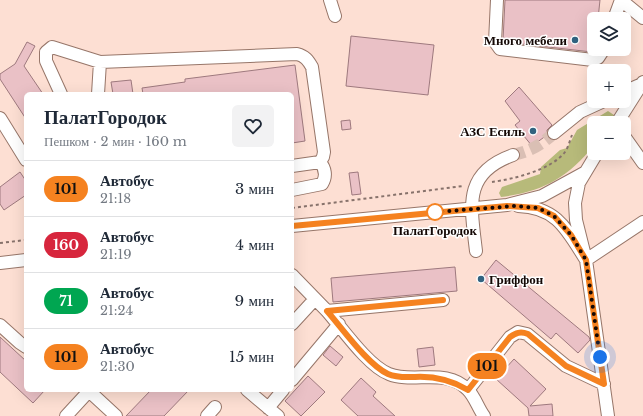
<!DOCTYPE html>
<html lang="ru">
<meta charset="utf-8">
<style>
:root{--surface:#fff;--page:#f2f2f3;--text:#1f2937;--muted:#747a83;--line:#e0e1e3}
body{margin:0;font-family:"Libre Baskerville",serif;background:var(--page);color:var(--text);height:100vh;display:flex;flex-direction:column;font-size:15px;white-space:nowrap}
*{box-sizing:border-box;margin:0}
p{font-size:13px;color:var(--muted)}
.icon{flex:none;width:22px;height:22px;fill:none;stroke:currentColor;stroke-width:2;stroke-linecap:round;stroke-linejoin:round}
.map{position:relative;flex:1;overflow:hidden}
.sheet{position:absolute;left:24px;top:92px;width:270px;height:300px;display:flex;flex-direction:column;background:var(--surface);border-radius:6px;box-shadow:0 4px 16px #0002}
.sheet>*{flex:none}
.badge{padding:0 8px;border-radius:13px;font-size:14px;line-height:26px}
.tools{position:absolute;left:587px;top:12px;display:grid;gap:8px}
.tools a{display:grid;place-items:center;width:44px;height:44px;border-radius:6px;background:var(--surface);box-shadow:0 4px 16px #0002;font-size:20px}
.you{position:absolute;width:20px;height:20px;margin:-10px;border:3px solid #fff;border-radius:50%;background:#1a73e8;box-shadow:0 0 0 6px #1a73e833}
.map>.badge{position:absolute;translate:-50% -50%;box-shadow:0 0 0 2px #fff}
.round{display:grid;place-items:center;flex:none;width:42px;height:42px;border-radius:6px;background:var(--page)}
.summary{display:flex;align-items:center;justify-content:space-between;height:68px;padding:0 20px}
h1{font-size:19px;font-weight:600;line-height:30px}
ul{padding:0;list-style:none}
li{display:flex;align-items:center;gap:12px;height:56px;padding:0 20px;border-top:1px solid var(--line)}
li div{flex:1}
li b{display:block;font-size:15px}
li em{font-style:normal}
li .badge{min-width:44px;font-weight:700;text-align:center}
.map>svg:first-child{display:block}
</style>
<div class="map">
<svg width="643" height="416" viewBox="0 0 643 416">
<rect width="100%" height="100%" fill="#fddfd3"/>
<path fill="#b7ba7a" d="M608,111l6,4 -4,8h-16v22c-26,33 -52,47 -93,52l-2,-4 3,-6 38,-13 1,-7 19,-17 7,-2 10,-18z"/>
<path fill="#eac1c6" stroke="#9e797e" d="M505,0h95l-2,19h-4v32l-2,1 -88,-10 -1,-2z
M351,36l83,9 -6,50 -82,-9z
M27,42l8,4 -11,20 19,28h-17v25l-26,-40v-5l15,-10z
M295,65l10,76 -13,2v-49h-149l-1,-6 43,-6v-3z
M131,80l2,14h-20l-2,-12z
M519,87l33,38 -5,5v5l-15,11 -17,-21 5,-4 -15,-20z
M350,120l1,9 -9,1 -1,-9z
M20,172l6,9v14l-22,15 -4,-6v-17z
M358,172l3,22 -9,1 -3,-22z
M496,260l93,77 1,3 -12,13 -22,-20 -5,6 -70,-60z
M455,267l2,24 -124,11 -2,-24z
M0,337l26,24v29h19l-12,13 -33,-31z
M330,346l13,11 -7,9 -13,-11z
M433,347l2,18 -16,2 -2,-18z
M514,359l32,30 -16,17 22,-2 1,12h-24l-1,-8 -32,-29z
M308,376l17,16 -24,24 -16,-15z
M361,378l15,14 -3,4 22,20h-37l-17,-16z
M151,390h38l-25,26h-38z"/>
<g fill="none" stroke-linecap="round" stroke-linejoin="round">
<path stroke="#dabfb4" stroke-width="12" stroke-dasharray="12 6" stroke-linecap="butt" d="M513,155c18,-4 28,-10 41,-22"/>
<g stroke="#977669" stroke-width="14">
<path id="minor" d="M330,0l5,16
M497,0l-2,42 5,7 93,11 5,-2 6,-9
M621,0l22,18
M614,19l7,-19
M624,92l18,-8
M61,94l-15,-33v-9l6,-5 48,15 197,-8c8,2 11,6 15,13l12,85 -1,5 -3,5 -28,4
M98,94l2,-32
M0,118l26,42
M617,123l26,-41
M554,133l26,-21 24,-11
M624,136l19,27
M597,153l-18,30 -4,20 1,17 10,40 22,156
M292,190l30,-6c5,-8 3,-16 -2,-22
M518,206c39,1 49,24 68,54l57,-38
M292,226l215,-21 35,-9 42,-23
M476,251c-5,-44 -14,-78 37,-96
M0,263l26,-3
M292,275l35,36 116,-11
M327,311c15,17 41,55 62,63 24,10 58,-7 79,16 7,7 10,18 16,26
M292,324l23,-25
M0,325l20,18 6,4
M292,380l47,-56
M247,390l31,26
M468,390l42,-53 8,-5 9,2 39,32 38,18
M89,391l27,25
M268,408l15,-18
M66,416l24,-26
M207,416l8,-9"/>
</g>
<path stroke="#87726b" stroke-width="2" stroke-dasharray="3 3" stroke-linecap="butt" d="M605,71l3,-6
M492,182c22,-3 59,-12 73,-30 3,-4 5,-12 7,-17
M292,208l171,-22
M0,243l26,-3"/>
<use href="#minor" stroke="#fff" stroke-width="12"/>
</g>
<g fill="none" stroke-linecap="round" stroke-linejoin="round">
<g stroke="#fff" stroke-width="9">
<path id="line" d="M292,226l215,-20 31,2 16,8 17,19 15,25 18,124 -38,-18 -38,-32c-8,-3 -12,-1 -18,3l-42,53c-17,-10 -33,-14 -53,-13 -9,0 -18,1 -27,-3 -20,-9 -46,-46 -61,-63l116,-11"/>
</g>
<use href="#line" stroke="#f58220" stroke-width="6"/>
<path stroke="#140805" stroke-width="4" stroke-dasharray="0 7.2" d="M435,212l80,-6 23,2 16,8 17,19 15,25 14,97"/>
</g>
<g fill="#316380" stroke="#fff" stroke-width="1.5">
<circle cx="575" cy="40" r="4"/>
<circle cx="533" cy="131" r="4"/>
<circle cx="481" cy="279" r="4"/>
</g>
<circle fill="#fff" stroke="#f58220" stroke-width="2" cx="435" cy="212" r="8"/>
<g text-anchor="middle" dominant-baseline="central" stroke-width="3" stroke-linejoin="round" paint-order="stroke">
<g font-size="13" font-weight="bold" fill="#140805" stroke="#fff" text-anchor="end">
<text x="567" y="40">Много мебели</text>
<text x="525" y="131">АЗС Есиль</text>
<text x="489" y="279" text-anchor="start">Гриффон</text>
</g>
<g font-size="13" font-weight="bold" fill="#140805" stroke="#fff">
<text x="435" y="230">ПалатГородок</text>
</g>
</g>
</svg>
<div class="tools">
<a><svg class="icon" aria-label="layers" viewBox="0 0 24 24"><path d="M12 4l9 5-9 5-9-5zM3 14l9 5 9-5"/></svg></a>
<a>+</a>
<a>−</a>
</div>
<div class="you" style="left:600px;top:357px"></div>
<b class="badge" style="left:487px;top:366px;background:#f58220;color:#111">101</b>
<section class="sheet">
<div class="summary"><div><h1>ПалатГородок</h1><p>Пешком · 2 мин · 160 m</p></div><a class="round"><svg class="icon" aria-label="heart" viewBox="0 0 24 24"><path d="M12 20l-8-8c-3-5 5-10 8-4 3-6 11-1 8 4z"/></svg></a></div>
<ul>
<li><span class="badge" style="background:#f58220;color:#111">101</span><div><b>Автобус</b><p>21:18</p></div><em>3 мин</em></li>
<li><span class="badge" style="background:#d7263d;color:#fff">160</span><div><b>Автобус</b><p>21:19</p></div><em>4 мин</em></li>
<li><span class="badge" style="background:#00a651;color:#fff">71</span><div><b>Автобус</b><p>21:24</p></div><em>9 мин</em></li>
<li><span class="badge" style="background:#f58220;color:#111">101</span><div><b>Автобус</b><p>21:30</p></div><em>15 мин</em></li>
</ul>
</section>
</div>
